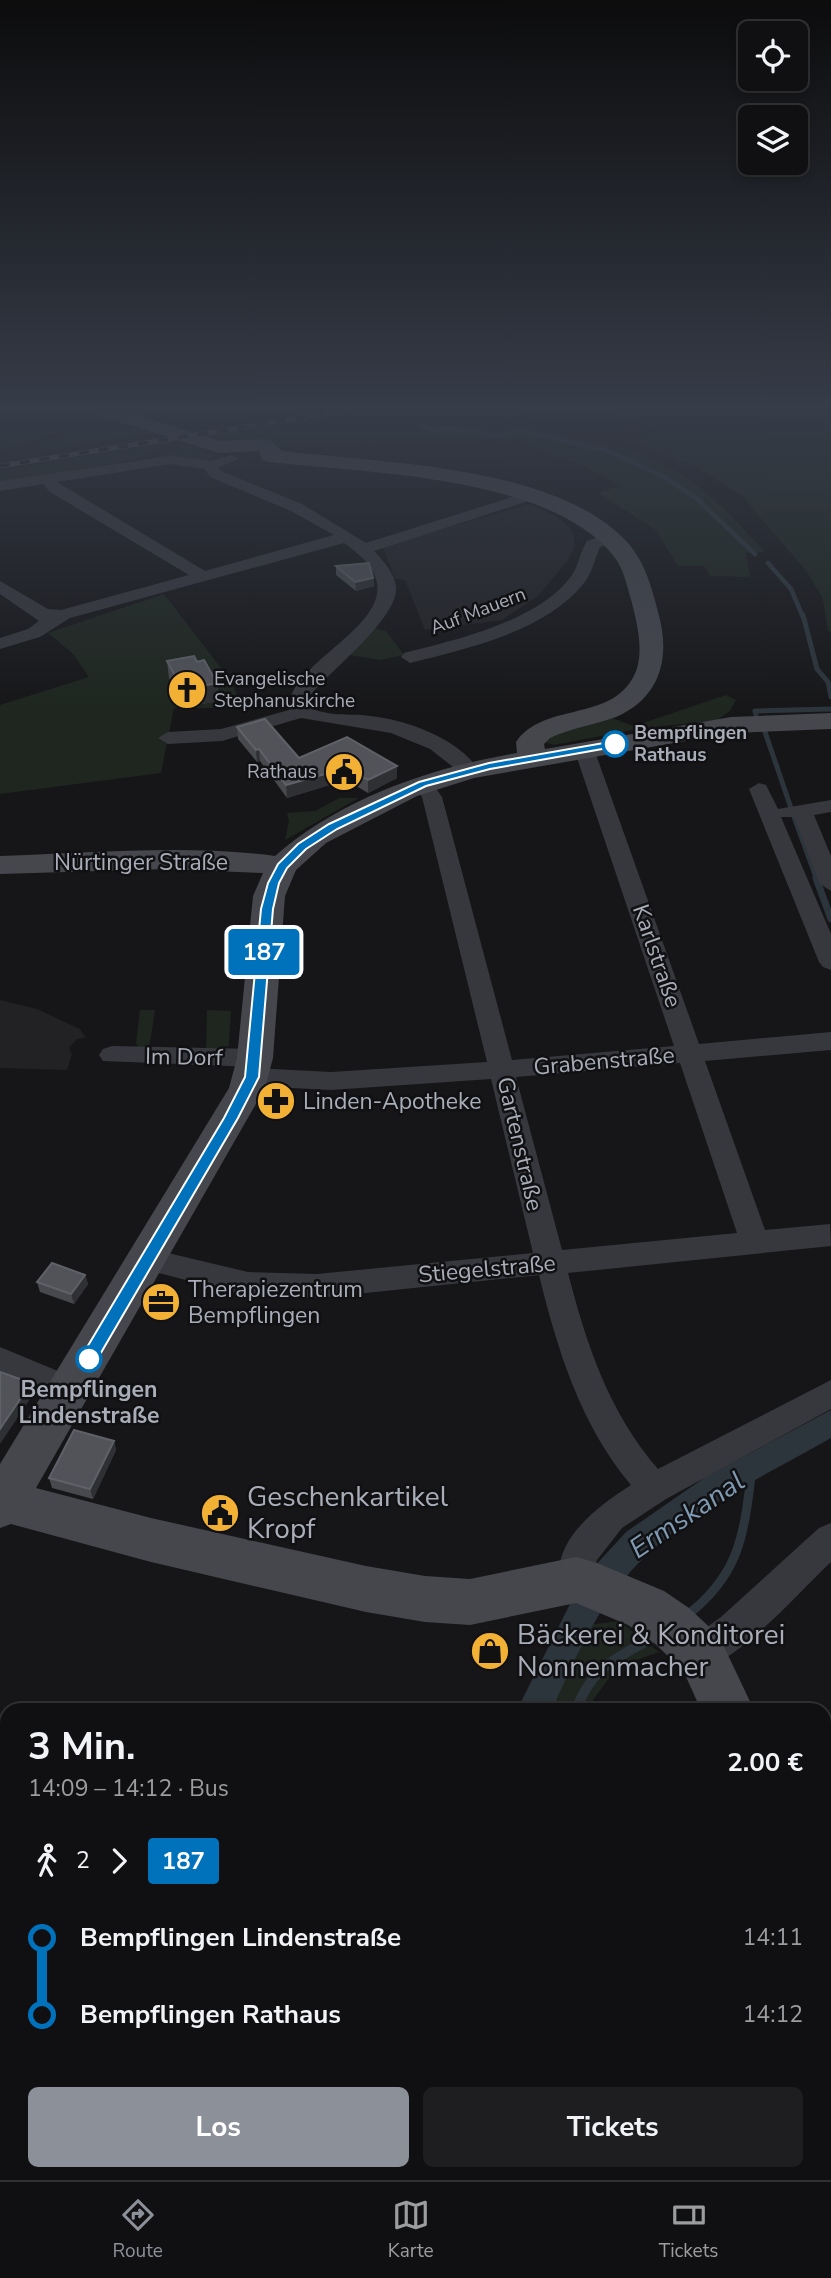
<!DOCTYPE html>
<html lang="de">
<meta charset="utf-8">
<style>
:root{--surface:#101012;--page:#1e1e20;--text:#f1f3f6;--muted:#9c9d9f;--line:#303032;--accent:#8c9099}
body{margin:0;font-family:"Nunito Sans",sans-serif;background:var(--page);color:var(--text);height:100vh;display:flex;flex-direction:column;font-size:26px;white-space:nowrap}
*{box-sizing:border-box;margin:0}
p{font-size:23px;color:var(--muted)}
.icon{flex:none;width:38px;height:38px;fill:none;stroke:currentColor;stroke-width:2;stroke-linecap:round;stroke-linejoin:round}
.map{position:relative;flex:1;overflow:hidden}
.drawer{position:absolute;left:0px;top:1703px;width:831px;height:478px;display:flex;flex-direction:column;background:var(--surface);border-radius:21px 21px 0 0;box-shadow:0 4px 10px #0003,0 0 0 2px var(--line)}
.drawer>*{flex:none}
.badge{padding:0 14px;border-radius:5px;font-size:24px;line-height:46px}
.controls{position:absolute;left:738px;top:21px;display:grid;gap:14px}
.controls a{display:grid;place-items:center;width:70px;height:70px;border-radius:10px;background:var(--surface);box-shadow:0 4px 10px #0003,0 0 0 2px var(--line);font-size:35px}
.map>.badge{position:absolute;translate:-50% -50%;box-shadow:0 0 0 4px #fff}
.legs{display:flex;align-items:center;gap:10px;height:77px;padding:0 28px;font-size:23px}
.legs p{margin-inline-start:auto}
.overview{display:flex;align-items:center;justify-content:space-between;height:119px;padding:0 28px}
h1{font-size:38px;font-weight:700;line-height:52px}
.button{display:flex;gap:14px;margin-top:auto;padding:14px 28px}
.button a{flex:1;height:80px;border-radius:10px;background:var(--accent);color:#fff;font-size:28px;font-weight:700;line-height:80px;text-align:center}
.button a+a{background:var(--page);color:var(--text)}
ul{padding:0 28px;list-style:none}
li{display:flex;align-items:center;gap:24px;height:77px;font-size:26px}
li i{display:grid;place-items:center;width:10px;height:100%;margin:0 9px;background:currentColor}
li i::after{content:'';width:18px;height:18px;margin:-9px;border:5px solid;border-radius:50%;background:var(--surface)}
li p{margin-inline-start:auto}
li:first-child i{background:linear-gradient(#0000 50%,currentColor 0)}
li:last-child i{background:linear-gradient(currentColor 50%,#0000 0)}
.menu{display:flex;justify-content:space-around;align-items:center;height:98px;border-top:2px solid var(--line);background:var(--surface);font-size:19px;color:var(--muted)}
.menu a{display:grid;justify-items:center;gap:4px}
.menu .selected{color:var(--accent)}
.map>svg:first-child{display:block}
</style>
<div class="map">
<svg width="831" height="2180" viewBox="0 0 831 2180">
<rect width="100%" height="100%" fill="#161618"/>
<path fill="#222225" d="M530,504l27,13 12,10 5,10v11l-6,12 -29,35 -37,25 -77,10 -20,-50 -10,-1 -13,-33z
M0,1000l37,9 43,20 6,9 -9,1 -8,9 3,6 -5,16 -67,-2z"/>
<path fill="#1e261f" d="M380,410h143l-4,4c13,19 86,28 111,36 64,22 91,55 135,102l-19,1 4,24 -40,-1 -6,-10h-26l-22,-36 -58,-37 22,-7 -35,-19 -71,-27 -235,6c-22,-11 -50,-2 -75,-10z
M596,410h235v222l-3,-1 -5,-32 -16,-27 -65,-76 -43,-27 -61,-26 -1,-5 27,-9z
M44,427l25,3 -69,21v-21z
M84,429h59l15,4 -116,18 -6,-8z
M178,440l-43,19 -135,24v-12z
M187,444l28,13 -7,4h-61z
M164,594l67,87 12,27h-69l-13,65 -161,21v-89l89,-28 -16,-23 -25,-21z
M370,627l16,4 18,24 -23,5 -32,-5 -11,12 -6,-1z
M726,695l10,5 -6,11 -13,9 -79,9 -84,16 -10,-3 -1,-4 66,-21 25,9z
M339,798h20l-74,42 4,-19 -2,-8 28,-2z
M140,1010h15l-6,39 -11,-2 -2,-4z
M207,1010l24,1 -2,35 -23,4z
M619,1621l40,31 -42,15 -24,33 -3,10h-47l44,-85z
M158,2174h246l3,6h-255z"/>
<g fill="none" stroke-linecap="round" stroke-linejoin="round">
<path stroke="#2c353c" stroke-width="4.5" d="M421,425l9,5 27,-1 40,7 23,-6 88,21 56,26 32,21 59,56
M768,563l23,26 12,28"/>
<path stroke="#2c353c" stroke-width="5" d="M803,615l14,54 11,13 3,15
M756,715l-1,-4 76,-2
M764,729l27,79
M794,817l23,63"/>
<path stroke="#2c353c" stroke-width="7" d="M816,878l15,41"/>
<path stroke="#2c353c" stroke-width="9" d="M686,1616c55,-42 58,-83 66,-148
M649,1639l6,-3"/>
<path stroke="#2c353c" stroke-width="10" d="M576,1710c16,-44 39,-50 76,-72
M254,2180l6,-6"/>
<path fill="#2c353c" fill-rule="evenodd" d="M831,1410v28c-68,39 -146,74 -200,133 -35,39 -58,91 -79,139h-35l53,-106 23,-36 33,-36 81,-56z
M108,2174h46l-2,6h-47z"/>
<path fill="#2c353c" fill-rule="evenodd" d="M831,2010v70l-7,2v-70z
M410,2174h87l-3,6h-87z"/>
<path fill="#37383d" fill-rule="evenodd" d="M232,455l7,4 -20,8 2,4 81,33 64,39 159,-50h10v6l-161,52c9,9 22,24 22,37 1,32 -67,83 -87,109l-1,9c16,10 36,8 54,9 39,3 94,21 117,55l-3,4h-14l-32,-25 -39,-16 -90,-15 -79,23 -54,3 -10,-6 10,-6 53,-3 68,-19c-4,-57 156,-98 55,-167l-274,75 -30,19 -40,12v-11l28,-9 11,-8 -39,-27v-13l48,28 13,1 128,-35 -139,-83 -7,-8 -43,7v-10l170,-25 40,5zM170,464l35,5 5,8 81,34 43,24 -129,36 -148,-89z
M610,533l6,2v6l-16,6c-5,12 -8,25 -15,35 -40,50 -116,66 -175,81l-9,-6 3,-4c51,-13 136,-32 168,-78 7,-10 8,-24 15,-34z
M584,743l10,6 105,295 132,-12v18l-126,11 60,169 65,-6 1,22 -263,27c18,70 41,140 90,196l173,-89v29l-165,90 -44,29 -25,32 -9,32 -12,4 -12,-4c-21,-46 34,-86 67,-107 -50,-59 -74,-136 -92,-210l-222,23 -69,-2 -101,-26 -10,-3 -5,-8 5,-8 10,-3 101,24 69,2 216,-21 -42,-174 -160,11 -79,-4 -9,-3 -4,-6 4,-6 9,-3 79,4 156,-10 -65,-265 -9,-13 10,-6 7,2 12,17 70,263 162,-14 -100,-297zM680,1063l57,170 -175,17 -46,-173z
M759,783l7,2 12,24 53,-9v12l-17,3 17,41v35l-11,-7 -26,-67h-13l50,117v36l-8,-3 -4,-5 -70,-173z
M112,1046l143,3 9,3 4,6 -4,6 -9,3 -152,-6 -4,-6 4,-6z
M0,1347l82,34 5,9 -5,9 -11,4 -71,-29z
M831,1523v39c-37,35 -83,90 -130,109l-13,-6 -5,-12 5,-12 33,-24 98,-89z
M831,1814v40l-7,2v-40z
M0,1947h7v42h-7z"/>
<path fill="#45474d" fill-rule="evenodd" d="M91,410h30l99,31 44,-2 7,2 11,10c99,12 277,14 347,93 16,19 23,44 29,68 13,44 3,86 -42,105 -22,8 -45,11 -66,21l-6,6 1,5 186,-32 100,-4v16l-100,4 -257,45 -57,18 -91,47 -30,27 -11,26 -12,162 -8,30 -229,400 115,30 215,48 59,10 45,3 106,-22 21,6 67,28 25,17 30,28 35,74h-53l-18,-40 -30,-28 -25,-17 -52,-22 -106,22 -45,-3 -59,-10 -215,-50 -140,-38 -11,4v-64l229,-376 8,-30 16,-162 10,-23 -98,-4 -165,5v-18c91,-3 185,-12 275,0 68,-59 155,-88 242,-103l-1,-11c27,-39 89,-21 115,-61 15,-23 7,-53 1,-78 -5,-16 -8,-36 -20,-49 -66,-79 -247,-81 -343,-92l-7,-2 -3,-9 -40,2 -125,-39z
M824,2162l5,18h-64v-6h59z"/>
<g stroke="#4a4c52" stroke-width="5">
<path id="rail" d="M0,466l351,-56"/>
</g>
<use href="#rail" stroke="#111113" stroke-width="3.5" stroke-dasharray="10" stroke-linecap="butt"/>
</g>
<path fill="#47494d" d="M336,566l37,12 1,8 -18,5 -20,-16z
M167,661l30,1 20,21 2,18 -34,6 -16,-29z
M237,727l62,31 98,8v12l-29,15 -22,-13 -59,18 -27,-37 -3,1 -19,-23z
M85,1275l3,9 -14,20 -34,-12 -3,-10z
M114,1441l2,9 -23,49 -41,-11 -3,-10z"/>
<path fill="#2f3033" d="M373,578l1,8 -18,5 -1,-9z
M217,683l2,18 -34,6 -2,-17z
M259,749l1,12 -3,1 -1,-12z
M397,766v12l-29,15v-13z
M346,768v12l-59,18 -1,-13z
M85,1275l3,9 -14,20 -3,-10z
M31,1383l3,10 -34,51v-15z
M114,1441l2,9 -23,49 -3,-10z
M7,1865v10l-7,21v-10z"/>
<path fill="#525359" stroke="#5f6168" stroke-width="2" d="M369,563l4,15 -18,4 -19,-16z
M194,656l3,6 7,-2 13,23 -34,7 -16,-29z
M265,719l34,39 48,-21 50,29 -29,14 -22,-12 -60,17 -27,-36 -3,1 -19,-23z
M52,1263l33,12 -14,19 -34,-12z
M0,1372l31,11 -31,46z
M74,1430l40,11 -24,48 -41,-11z
M0,1800l7,1v64l-7,21z"/>
<linearGradient id="sky" x2="0" y2="1"><stop stop-color="#0c0c0d"/><stop offset="0.57" stop-color="#363c48"/><stop offset="1" stop-color="#363c48" stop-opacity="0"/></linearGradient>
<rect width="831" height="715" fill="url(#sky)"/>
<path fill="#0072bc" stroke="#fff" stroke-width="2" d="M615,741l6,3 -2,2 -129,23 -64,17 -89,43 -31,20 -19,19 -8,15 -6,26 -14,168 -21,41 -143,245h-12v-9l141,-236 21,-41 16,-168 7,-26 10,-19 20,-20 31,-20 90,-42 70,-19z"/>
<defs>
<g id="church-disc" transform="scale(2.0125)"><circle r="9.5" fill="#f2b134" stroke="#111113"/><path d="M-1.2-6h2.4v3.5h3.3v2.4h-3.3V6h-2.4V-.1h-3.3v-2.4h3.3Z" fill="#111"/></g>
<g id="civic-disc" transform="scale(2.0125)"><circle r="9.5" fill="#f2b134" stroke="#111113"/><path d="M-.6-6.5H3V-4.5H.6V-3L4-1V1h2V6H-6V1h2V-1L-.6-3ZM-1.2 2.5V6h2.4V2.5Z" fill="#111"/></g>
<g id="pharmacy-disc" transform="scale(2.0125)"><circle r="9.5" fill="#f2b134" stroke="#111113"/><path d="M-2-6h4v4h4v4h-4v4h-4v-4h-4v-4h4Z" fill="#111"/></g>
<g id="office-disc" transform="scale(2.0125)"><circle r="9.5" fill="#f2b134" stroke="#111113"/><path d="M-6-3h4V-5.5h4V-3h4V5H-6ZM-1-4.5V-3h2v-1.5ZM-6 0V1H6V0Z" fill="#111"/></g>
<g id="shop-disc" transform="scale(2.0125)"><circle r="9.5" fill="#f2b134" stroke="#111113"/><path d="M-5-2.5h2.3a2.7 3.5 0 0 1 5.4 0H5L5.5 6h-11ZM-1.5-2.5h3a1.5 2.3 0 0 0-3 0Z" fill="#111"/></g>
</defs>
<g fill-rule="evenodd">
<use href="#church-disc" x="187" y="690"/>
<use href="#civic-disc" x="344" y="772"/>
<use href="#pharmacy-disc" x="276" y="1101"/>
<use href="#office-disc" x="161" y="1302"/>
<use href="#civic-disc" x="220" y="1513"/>
<use href="#shop-disc" x="490" y="1651"/>
</g>
<g fill="#fff" stroke="#0072bc" stroke-width="3.5">
<circle cx="615" cy="744" r="12"/>
<circle cx="89" cy="1359" r="12"/>
</g>
<g text-anchor="middle" dominant-baseline="central" stroke-width="5" stroke-linejoin="round" paint-order="stroke">
<g font-size="19" fill="#a8adb8" stroke="#111113">
<text transform="translate(478 611) rotate(-21)">Auf Mauern</text>
</g>
<g font-size="19" fill="#a8adb8" stroke="#111113" text-anchor="start">
<text x="214" y="679">Evangelische<tspan x="214" dy="22">Stephanuskirche</tspan></text>
<text x="317" y="772" text-anchor="end">Rathaus</text>
</g>
<g font-size="19" font-weight="bold" fill="#a8adb8" stroke="#111113" text-anchor="start">
<text x="634" y="733">Bempflingen<tspan x="634" dy="22">Rathaus</tspan></text>
</g>
<g font-size="23" fill="#a8adb8" stroke="#111113">
<text x="141" y="862">Nürtinger Straße</text>
<text transform="translate(657 956) rotate(71)">Karlstraße</text>
<text transform="translate(184 1057) rotate(1)">Im Dorf</text>
<text transform="translate(604 1061) rotate(-5)">Grabenstraße</text>
<text transform="translate(520 1144) rotate(77)">Gartenstraße</text>
<text transform="translate(487 1269) rotate(-5)">Stiegelstraße</text>
</g>
<g font-size="23" fill="#a8adb8" stroke="#111113" text-anchor="start">
<text x="303" y="1101">Linden-Apotheke</text>
<text x="188" y="1289">Therapiezentrum<tspan x="188" dy="26">Bempflingen</tspan></text>
</g>
<g font-size="23" font-weight="bold" fill="#a8adb8" stroke="#111113">
<text x="89" y="1389">Bempflingen<tspan x="89" dy="26">Lindenstraße</tspan></text>
</g>
<g font-size="28" fill="#a8adb8" stroke="#111113" text-anchor="start">
<text x="247" y="1497">Geschenkartikel<tspan x="247" dy="32">Kropf</tspan></text>
<text x="517" y="1635">Bäckerei &amp; Konditorei<tspan x="517" dy="32">Nonnenmacher</tspan></text>
</g>
<g font-size="28" font-style="italic" fill="#7f9bb3" stroke="#111113">
<text transform="translate(687 1515) rotate(-34)">Ermskanal</text>
</g>
</g>
</svg>
<div class="controls">
<a><svg class="icon" aria-label="locate" viewBox="0 0 24 24"><circle cx="12" cy="12" r="6"/><path d="M12 2v4M12 18v4M2 12h4M18 12h4"/></svg></a>
<a><svg class="icon" aria-label="layers" viewBox="0 0 24 24"><path d="M12 4l9 5-9 5-9-5zM3 14l9 5 9-5"/></svg></a>
</div>
<b class="badge" style="left:264px;top:952px;background:#0072bc;color:#fff">187</b>
<section class="drawer">
<div class="overview"><div><h1>3 Min.</h1><p>14:09 – 14:12 · Bus</p></div><b>2.00 €</b></div>
<div class="legs"><svg class="icon" aria-label="walk" viewBox="0 0 24 24"><circle cx="13" cy="4" r="2"/><path d="M13 8l-2 6 4 7M11 14l-3 7M7 12l3-4h3l4 4"/></svg>2<svg class="icon" aria-label="forward" viewBox="0 0 24 24"><path d="M9 5l7 7-7 7"/></svg><b class="badge" style="background:#0072bc;color:#fff">187</b></div>
<ul>
<li><i style="color:#0072bc"></i><b>Bempflingen Lindenstraße</b><p>14:11</p></li>
<li><i style="color:#0072bc"></i><b>Bempflingen Rathaus</b><p>14:12</p></li>
</ul>
<div class="button"><a>Los</a><a>Tickets</a></div>
</section>
</div>
<nav class="menu">
<a class="selected"><svg class="icon" aria-label="directions" viewBox="0 0 24 24"><path d="M12 3l9 9-9 9-9-9zM9 14v-3h6M13 9l2 2-2 2"/></svg>Route</a>
<a><svg class="icon" aria-label="map" viewBox="0 0 24 24"><path d="M3 6l6-2 6 2 6-2v14l-6 2-6-2-6 2zM9 4v14M15 6v14"/></svg>Karte</a>
<a><svg class="icon" aria-label="tickets" viewBox="0 0 24 24"><path d="M3 7h18v10H3zM15 7v10"/></svg>Tickets</a>
</nav>
